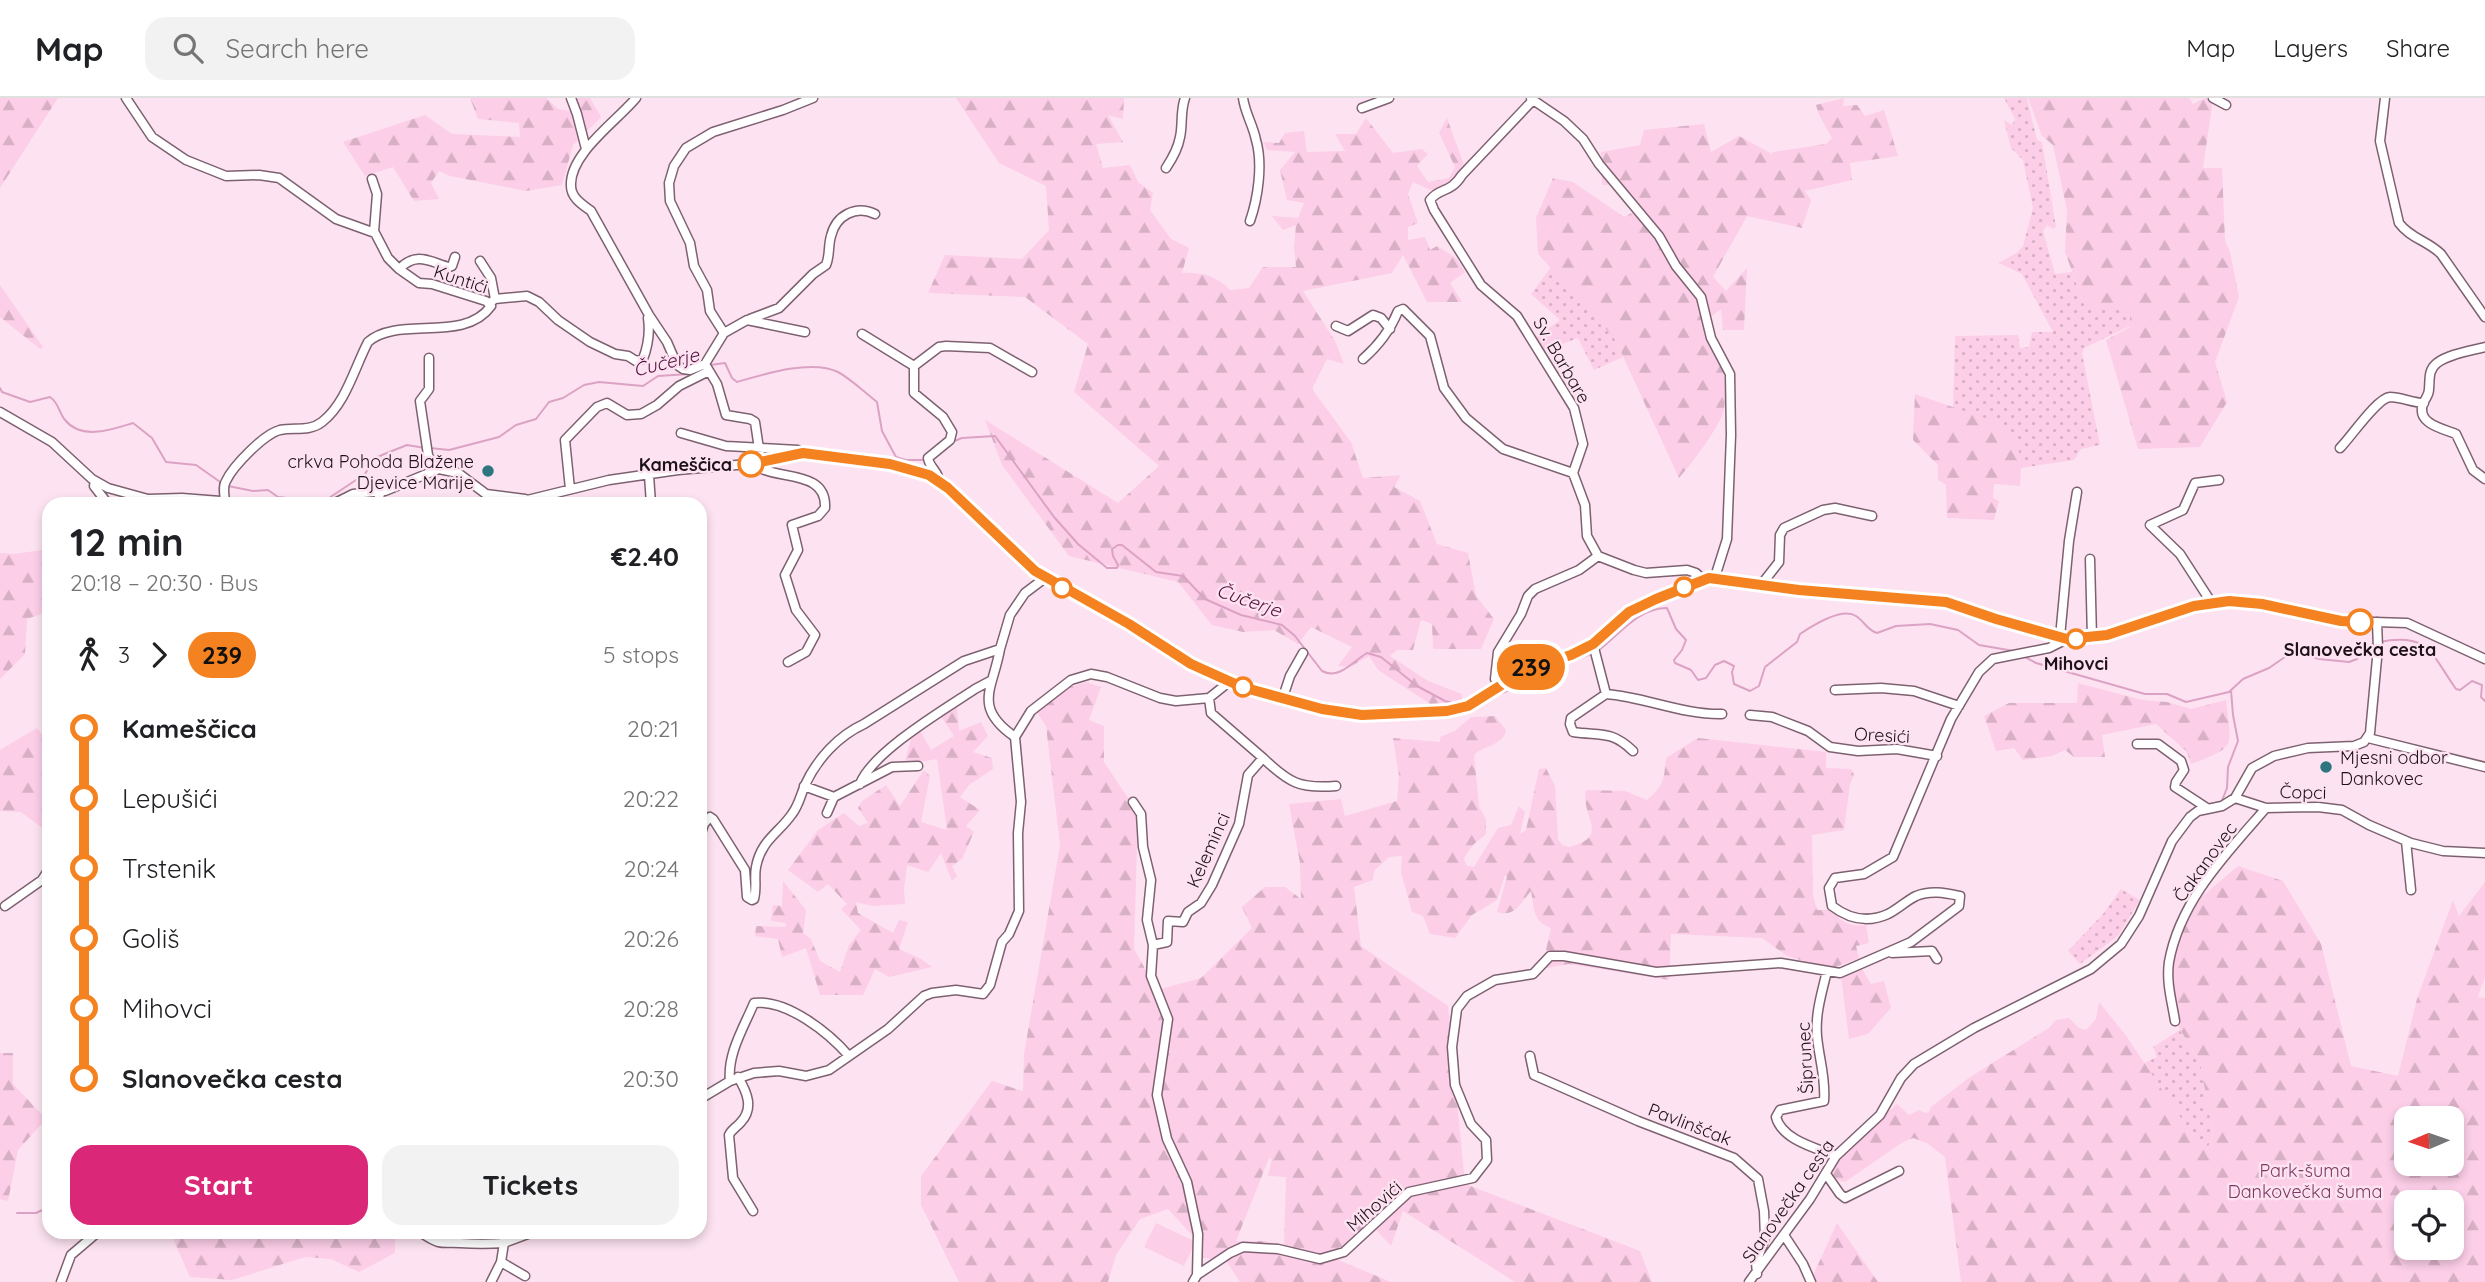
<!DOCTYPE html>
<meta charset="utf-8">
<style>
:root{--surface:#fff;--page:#f2f2f2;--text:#202124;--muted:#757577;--line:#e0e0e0;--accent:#db2777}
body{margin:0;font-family:Quicksand,sans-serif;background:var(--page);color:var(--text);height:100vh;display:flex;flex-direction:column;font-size:26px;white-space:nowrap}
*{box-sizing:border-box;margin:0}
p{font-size:23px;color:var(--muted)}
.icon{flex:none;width:38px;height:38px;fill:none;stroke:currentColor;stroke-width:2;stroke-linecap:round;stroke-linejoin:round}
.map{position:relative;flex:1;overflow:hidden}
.side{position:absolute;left:42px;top:399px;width:665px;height:742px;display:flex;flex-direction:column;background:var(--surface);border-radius:21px;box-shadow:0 4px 10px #0003}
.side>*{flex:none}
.badge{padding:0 14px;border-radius:23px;font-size:24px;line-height:46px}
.needle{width:46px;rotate:268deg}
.buttons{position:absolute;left:2394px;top:1008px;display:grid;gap:14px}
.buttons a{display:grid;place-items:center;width:70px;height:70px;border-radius:14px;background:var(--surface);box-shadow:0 4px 10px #0003;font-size:35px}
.map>.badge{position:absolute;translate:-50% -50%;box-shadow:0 0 0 4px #fff}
.legs{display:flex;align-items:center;gap:10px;height:77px;padding:0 28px;font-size:23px}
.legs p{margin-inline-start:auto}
.overview{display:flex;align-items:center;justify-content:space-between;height:119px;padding:0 28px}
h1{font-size:38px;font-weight:700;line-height:52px}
.action{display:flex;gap:14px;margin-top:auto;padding:14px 28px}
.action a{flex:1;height:80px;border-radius:21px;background:var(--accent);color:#fff;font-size:28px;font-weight:700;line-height:80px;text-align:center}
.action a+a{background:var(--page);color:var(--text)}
ul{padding:0 28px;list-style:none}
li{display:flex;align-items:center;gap:24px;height:70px;font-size:26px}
li i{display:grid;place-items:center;width:10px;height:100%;margin:0 9px;background:currentColor}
li i::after{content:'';width:18px;height:18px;margin:-9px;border:5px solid;border-radius:50%;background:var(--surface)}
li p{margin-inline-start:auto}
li:first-child i{background:linear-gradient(#0000 50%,currentColor 0)}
li:last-child i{background:linear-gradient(currentColor 50%,#0000 0)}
header{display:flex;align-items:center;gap:42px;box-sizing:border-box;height:98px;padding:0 35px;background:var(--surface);border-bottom:2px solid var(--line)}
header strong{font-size:33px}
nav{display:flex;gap:38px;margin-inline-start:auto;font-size:24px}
.search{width:490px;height:63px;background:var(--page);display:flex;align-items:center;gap:18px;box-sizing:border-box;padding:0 24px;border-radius:21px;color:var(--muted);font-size:26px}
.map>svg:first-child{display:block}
</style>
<header>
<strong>Map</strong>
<div class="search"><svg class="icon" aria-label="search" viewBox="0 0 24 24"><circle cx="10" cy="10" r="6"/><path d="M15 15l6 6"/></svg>Search here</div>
<nav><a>Map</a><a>Layers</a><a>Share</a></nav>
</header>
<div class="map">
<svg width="2485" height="1184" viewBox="0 0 2485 1184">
<defs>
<pattern id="grass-dots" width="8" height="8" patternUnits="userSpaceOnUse" patternTransform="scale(1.75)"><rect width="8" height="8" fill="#fccee8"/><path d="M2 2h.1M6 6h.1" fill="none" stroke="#d8b0c6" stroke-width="1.8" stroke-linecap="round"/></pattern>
<pattern id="forest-firs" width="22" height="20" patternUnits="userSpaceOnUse" patternTransform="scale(1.75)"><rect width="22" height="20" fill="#fccee8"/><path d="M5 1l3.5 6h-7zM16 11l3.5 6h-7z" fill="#d8b0c6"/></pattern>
</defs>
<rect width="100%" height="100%" fill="#fde3f1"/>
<path fill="url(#grass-dots)" d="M2004,0h23l10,42 5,2 14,85 -3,2 -6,-4 -4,6 12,43 17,-2 13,35h45v19l-46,22 -2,5 18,92 -19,4 -7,11 -53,8 -5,-32 -15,-12 -48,-15 2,-73 63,-1 2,13 9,-1 3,-15h21l-31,-58 -23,-11 19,-11 5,-6 10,-38 -10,-48 -12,-12 -7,-28 8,5 3,-6z
M1551,169l64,72 8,18 -29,13 -16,-32 -34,13 -9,-13 25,-18 -29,-26z
M2121,791l19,11 -22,36 -38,28 -12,-13 35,-37z
M2180,932l20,32 13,72 -6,16 -19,-21 -44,-66 13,-6 -4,-10z"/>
<path fill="url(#forest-firs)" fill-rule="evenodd" d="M0,0h58l-58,90z
M470,0h76l12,11 11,2v-13h21l11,19 -28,28 -11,40 -36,6 -76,-15 -11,-5 -8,12 8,16 -25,2 -21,-34 -28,9 -22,-34 82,-27 27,19 68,3 -1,-14 -41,-4z
M956,0h168l-1,21 -15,-4 15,27 -27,2 7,24 27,-3 8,17 15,11 -3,17 21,29 18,9 -7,25c19,-1 35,3 48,17l19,-2 14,-21h33l-2,-19 2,-23 -13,5 -11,-14 26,2 6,-15 -17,-3 -7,-30 15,-18 -28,-2 -4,-8 16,1 6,-10 19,-2 3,21 38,-1 -10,-17h21l10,-16 27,35 29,-4 6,5 -11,12 11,16 21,-4 6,-11 -16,-34 8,-15 17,47 -14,17 -15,10 -22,-10 -5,12 10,29 -10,4v13l17,-3 5,13 7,-4 19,12 9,14 -15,11 12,19h-35l-24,-47 -11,18 -89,18 32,50 9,23 -17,-5 -15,30 39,53 12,36 38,-3 -7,12 26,14 17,43 31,9 8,43 18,23 -13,30h-48l-1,-25 -11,-4 -8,30h-16l-7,6 38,25 34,13v6l-30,5 -54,-35 -9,-14 -19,11 -12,-1 14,-19 -41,-20 -13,17 -24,-14 -31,2 -31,-7 -34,-43 -109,-26 -67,-91 -17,-45 133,83 41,-37 -85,-74 14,-48 -63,-47 -97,-4 17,-38 77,4 27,-29 -3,-44 -47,-23z
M1844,0l-1,8 14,-1 8,11 19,-6 14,46 -48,7 2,17 -47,11 6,9 -9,28 -55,-12 -34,61 13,14 21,-23 -3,62h-21l-2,-21 -10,8c7,30 18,62 13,92 -3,17 -33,55 -45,69l-64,-139 -77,-85 -2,-36 17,-40 20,4 51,35 17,-9 -19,-24 -20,1 -1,-33 39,-7 4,-15 60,-6 7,28 28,-16 33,18 1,-2 53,-8 6,-6 -13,-23 -3,-10z
M2028,0h161l4,6 12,-6 8,2 -10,68h19l3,72 5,12 9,45 -24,65 12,40 -27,45 -62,2 -32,-109 24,-13v-20h-45l-20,-55 2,-42 -14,-65 -11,-9z
M0,187l43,62 -3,2 -40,-32z
M1915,296l87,30 14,12 5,32 -1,18 -26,-2 -1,14 6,3 -5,19 -47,-2 -1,-33 -8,-5v-15l-25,-25z
M49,451v62l-22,8 -2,35 -25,25v-126l14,1z
M1086,584l15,5 -12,33 15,6v36l34,51 -4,136 23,41 44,-12 51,-50 -10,-21 23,-20h20l16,12 -1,-36 -11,-59 52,-5 4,17 52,-15 2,-25 -6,-38 47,4v-5l15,-6 16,-14 24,-1 11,14c-3,16 -22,15 -32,25l5,52 7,12v15l-13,11 -9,13 2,7 8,2 24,-39 13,-3 8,-19 6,6 -5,22 6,-4 13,-61 7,-1 9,18 3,53 4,6 7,2c43,-11 11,-30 17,-57l39,1 22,9c17,-14 17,-21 19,-42l32,-20 128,14v16l25,1 3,6 -4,9 -6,46 -32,5 1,60 4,15h14c12,13 18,17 35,15l3,18 -13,3 3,12 -29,11 -43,-13 -25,-18 -91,-4 -2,46 -100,-16 -22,4 -1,-18 5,-22c-18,-6 -17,-21 -20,-37 -10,11 -16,27 -34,21l10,-35 -2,-2 -8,25 -25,15 -17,23 -25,-4 -7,-18 -11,-4 -11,-40 1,-16 -13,1 -15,14 -1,9 -19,7 7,59 87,60 17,178 175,67 12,31h-137l-112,-71 -12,35 -21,-23 -27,26 -14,7 62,26h-151l-13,-20 -26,-5 -1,-13 -32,-35 -28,10 -24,36 -8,27h-149l-38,-77v-29l71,-95 31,10 1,-37 36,-209 -14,-119 -10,-15 25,-21zM1269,1060l3,1 -4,17 18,1 -2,70 -18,-6h-30z
M2078,585l64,17 25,2 24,7 35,-9c5,48 12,46 -35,64l-4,-12 -31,-28 -54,11 3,22h-31l-9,-7 -13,6 -29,4 -9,-12 -18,3 -12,-35 25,-13h68z
M956,599l3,34 22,-9 7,14 -15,16 19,6 1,11 -24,16 -9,12 20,13 -14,16 8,6 -12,27 -10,7 5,10 -5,5 -11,-28 -13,19 -21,-7 -3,24 1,15 -33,2 -16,-4 2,11 35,20 6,-13 9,2 -9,27 22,10 11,8 -43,10 -14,-8 -12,26h-43l-14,-47 -24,9 -4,-18 -23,-3 1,-10 29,1 1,-4 -15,-2 2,-16 9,1 1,-25 23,29 -3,23 8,6 9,22 20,11 9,-27 12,-15 -20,-21 6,-5 -19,-20 -10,8 -30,-22 30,-40 26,-17 15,13 9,-3 -10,-15 4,-7 24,-16 14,21 24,-36 6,6 -9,46 26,8 -10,-71 -33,6 8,-30 7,-6 12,21 23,-14 -16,-24z
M37,630l12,16v89l-28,-21 -21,-1v-61z
M2238,768l45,15 38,63 30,122 47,10 19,-77 36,-99 6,16 26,-34v94l-7,21 7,1v284h-524l-16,-125 -18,-14 -14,-5 -10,4 -58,40 -6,-1 -8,-8 15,-23 51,-46 12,11 10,-5 6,3 4,-1 2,-5 39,-30 79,-49 7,-8 13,-2 10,10 7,2 10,-11 3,-17 28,35 61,92 19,21 6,-16 -13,-72 -27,-44 -9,-49 28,-64zM2406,1020h46v46h-46zM2406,1104h46v46h-46z
M1861,869l10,17 13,-3 7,27 -23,26 -19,5 -8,-63z
M0,955h13v31l33,35 -28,31 -10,51 -8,-2z
M1837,1125l41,59h-68z
M170,1134h225v21l-36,19 -28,-13 -26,-2 -73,23 -42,-3z"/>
<path fill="#fccee8" d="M1156,1125l40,19 -12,24 -40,-19z"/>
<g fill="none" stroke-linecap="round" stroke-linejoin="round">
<path stroke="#dca2c4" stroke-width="2" d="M710,267l15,-2 7,15 5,4c27,-8 75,-23 101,-10 13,7 26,20 39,30l5,29 14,26 10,3h19
M0,290l2,4 28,10 20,-5c9,6 9,16 15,23 17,21 48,9 68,3l19,15 14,24 30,3 27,19
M952,344l10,-4 33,-2 59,81 24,27 29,24h10l1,-3 -5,-9 -1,-7 6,-4h4l34,27 27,4 22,23 36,16 41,10 13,11 27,35c17,9 30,-9 45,-18l14,4 36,29 28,15 12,3 21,-8
M430,350l19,2 50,-13 17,-12 20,-6 13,-17 14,-4 21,-13 15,-3 44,4 15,-10 31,-2
M228,388l25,5 15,-1 10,7 45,5 42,-28 9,-15 8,-4 25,-10 18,3
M2379,544c51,-10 52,12 77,47l4,1 12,-9 10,4 -1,12 4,4
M1599,552c21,-16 39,-42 68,-42l9,21 10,11 -4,10 -8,10 1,3 16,7 7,10 8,-2 9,-13 9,-4 10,5 -2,6 2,12 16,7 9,-5 6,-19 32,-25 3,-8c12,-8 42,-27 56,-18 8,5 11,14 21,17l19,-7 34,-2 28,6 21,15 35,6
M2025,559l11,6 109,31h22l19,8 43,-10 14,-13 26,-11 26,-18 24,9 30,3 8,-3 17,-16
M1546,569l14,-2 31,-11
M1483,595l9,-5
M1496,596c15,0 30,-18 44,-25
M2221,705l6,-15 1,-21 10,-26 -5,-26 -2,-25
M17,1115h19l13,-6"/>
<g stroke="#7e6171" stroke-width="11">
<path id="minor" d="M126,0l26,39 34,23 40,16 33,-1 20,3 57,41 39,14 13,25 11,11 20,14 13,1 54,17 5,5c-27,38 -93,9 -123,36 -14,27 -22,61 -46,80 -13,10 -27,5 -42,8 -16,4 -47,36 -54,51 -4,6 -1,15 -1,22
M571,0l6,16 9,35
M636,0c-19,23 -67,56 -65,88 0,12 12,19 20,25l58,104 18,27 10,23 6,4 7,1 15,-6
M1243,0c2,15 10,27 13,42 7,24 2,58 -6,81
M1531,0l2,2 -71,75c-12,19 -22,12 -32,25l4,10 47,75 36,31 57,92 9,36 -10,29 12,32 2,31 11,20 36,14 12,3 41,-3 9,3 6,6
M2213,0l13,7
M2385,0l-5,43 19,82c11,15 29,18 42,31l44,63
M1533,2l31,21 19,18 16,25 60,72 17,30 25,31 10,41 19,36 1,61 -4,104 -12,38
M1362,10l27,-10
M1166,70c6,-9 12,-19 14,-31 3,-13 0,-25 5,-39
M372,81l5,15 -3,38
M480,163l11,17 4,21
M399,171c18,-18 31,-7 50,-2l3,-1 3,-9
M490,205l5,-4 32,-3 12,6 19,18 32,22 25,12 13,2 8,5 7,-2c5,-13 7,-27 5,-41
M750,221l29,-11 34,-34 13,-9c4,-9 2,-19 5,-29 5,-21 25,-31 44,-22
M1336,228l12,5 25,-16 8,3 9,11
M724,235l-14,-22 -3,-21 -13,-24 -4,-23 -20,-42 -1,-18 5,-17 12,-18 27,-16 70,-22 30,-12
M862,236l52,32
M2485,249c-15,4 -36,7 -48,16 -9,7 -7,16 -8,26 0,7 -4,9 -6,15 -7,20 21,25 33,30l17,36 12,9
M429,260v31l-9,12 8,54 7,15
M1363,261c16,-14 27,-28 35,-48l5,-2 27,27 14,52 22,30 37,31 70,24
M914,268v27l29,24 9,15 -2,8 -22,18c1,9 11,14 11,23
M914,268l25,-19 7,-1 44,2 42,24
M0,314l52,30 40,37 16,9 40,11 34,-1 77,6
M681,335l45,13 72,4
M2340,350c11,-11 37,-50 50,-51 11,0 23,6 34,6
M649,377l2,29
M95,383l-1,5 14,18
M570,391l-5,-49 32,-33 10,-4 20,12 14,-1 16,-9 22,-19 30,-15
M486,396l3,10
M333,406l20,-10 32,-3 54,-22 19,4 28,21 39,5
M376,406l5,-12
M511,406l98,-24 69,-10 82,-7 35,-10 85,9 37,8 22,11 96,90 73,41 83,52 51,23 80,22 40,5 85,-3 21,-4 59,-38 44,-14 22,-11 36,-32 73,-33 13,-2 84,13 147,12 50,17 71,20 25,-1 28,-6 49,-19 42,-11 51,2 79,17 66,2 78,36
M2090,461l2,79
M1761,487l18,-23 1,-27 4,-7 39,-18 12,-2 37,8
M2211,504l-31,-48 -30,-29 33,-15 12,-27 24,-3
M2060,539l9,-96 8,-49
M1593,546l13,50 -35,24 -1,6 3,8c28,4 38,-2 60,19
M1000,551c-7,40 -28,58 15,88
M788,564l18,-10 9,-17 -19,-25 -11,-35 13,-25 -6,-25 26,-9 7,-8c2,-36 -41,-29 -63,-39l-7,-47 -5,-3 -24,-4 -9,-31 -12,-20 19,-31 23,-13 58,12
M1500,588l-5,-7 3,-27 23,-38 7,-18 7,-7 44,-19 19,-14
M1835,592l46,-2 33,3 45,15
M1606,596c39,3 77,21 116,20
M1283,599l7,-21 13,-23
M1750,617l22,2 36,14 22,16 28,4 39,-2 40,7
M2368,640l117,29
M2137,646h21l23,17 3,9 -8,12 -1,5 32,21
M1263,660c26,25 37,31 73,28
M860,686c12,-32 85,-75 115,-95l15,-8
M804,688l30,11 58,-30 26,-1
M2235,700l31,10 52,-1 24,3 27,15 42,18 32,8 42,2
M1133,704l8,12 2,33 8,33 -4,40 6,25 -2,31 17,43 -11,76 10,44 20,43 11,52 -1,41 -4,7
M827,715l7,-16
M700,739l4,-13 6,-7 3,2 32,51 2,27 5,3 2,-1c3,-11 0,-22 2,-32 5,-27 23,-34 36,-53 7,-9 9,-20 13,-29 12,-26 33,-49 59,-61l100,-63 36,-12 10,-34 15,-22 20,-15
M2406,743l5,49
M5,808l37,-26 7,-11
M1153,847l14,-3 1,-21 15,1 5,-10 13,-9 11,-18 27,-61 9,-49 15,-17 -52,-45 -2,-15
M1892,855l40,-2 5,8
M1827,873c-5,21 -12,43 -10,65 2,23 9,42 7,65l-44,9 -4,7c6,23 40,31 60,39
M2175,923c-3,-19 -9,-39 -6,-59 11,-62 58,-109 97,-154
M1530,958l4,19 104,46 96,37 24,21 6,32 1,27 -9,25 1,11
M738,979c9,15 16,31 3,45 -4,5 -9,7 -12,13l4,43 20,33
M730,983c-3,-27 14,-54 24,-78 33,-4 75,30 95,53
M700,1001l30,-18 24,-8 25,-2 27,5 23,-6 59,-41 36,-33 8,-3 24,-3 27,4 7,-9 12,-43 7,-8 10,-23 -1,-78 3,-31 -6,-65 16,-26 40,-31 20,-6 16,3 53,21 16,3 33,-3 20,-16
M1826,1076l14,20 5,4 54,-27
M423,1136c18,12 19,8 37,9 15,1 29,1 44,0v-11
M1784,1137l19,29 8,18
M501,1164l24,14
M1197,1177l33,-22 13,-6 35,2 42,10 24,-7 65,-60 64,-14 14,-18 -1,-20 -15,-16 -16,-39 -3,-38 5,-38 10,-13 28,-16 38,-6 17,-18h14l92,16 125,-9 59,10 71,-31 48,-36 1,-10c-15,-3 -29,-6 -44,0 -10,5 -18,13 -28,18 -20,9 -39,5 -56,-8l-3,-18 6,-10 29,-4 29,-17 58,-138 28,-47 14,-13 56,-11 18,-9
M61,1184l10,-27 27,-23
M491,1184l10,-20 3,-19 29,-11
M1749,1184l61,-83 26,-43 44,-41 21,-37 13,-14 60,-36 117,-59 30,-25 18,-28 33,-75 18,-24 8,-6 24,-5 13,-8 17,-30 22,-12 34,-8 46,-2 10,-4 6,-9 8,-85 -1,-26"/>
</g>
<use href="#minor" stroke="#fff" stroke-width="8"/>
</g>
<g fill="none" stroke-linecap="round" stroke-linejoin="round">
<g stroke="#fff" stroke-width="16">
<path id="line-1" d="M751,366l52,-11 87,11 39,11 19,13 87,83 94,53 62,40 51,23 80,22 40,6 85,-4 21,-5 59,-37 44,-14 22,-11 36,-32 27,-13 53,-21 90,12 147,12 50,17 71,20 40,-4 87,-29 35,-5 33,3 79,17 19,1"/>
</g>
<use href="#line-1" stroke="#f58220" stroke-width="10"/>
</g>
<g fill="#fff" stroke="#f58220" stroke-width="3.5">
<circle cx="751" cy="366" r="12"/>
<circle cx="1684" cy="489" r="9"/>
<circle cx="1062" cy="490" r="9"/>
<circle cx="2360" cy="524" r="12"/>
<circle cx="2076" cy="541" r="9"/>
<circle cx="1243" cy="589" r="9"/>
</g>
<g fill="#2d767f" stroke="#fde3f1" stroke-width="2.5">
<circle cx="488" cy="373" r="7"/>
<circle cx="2326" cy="669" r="7"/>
</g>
<g text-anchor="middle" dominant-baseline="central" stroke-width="5" stroke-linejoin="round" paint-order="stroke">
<g font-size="18" fill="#1e1219" stroke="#fde3f1">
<text transform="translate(461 181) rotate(18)">Kuntići</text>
<text transform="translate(1562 262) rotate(60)">Sv. Barbare</text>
<text transform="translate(1882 637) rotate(3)">Oresići</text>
<text transform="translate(2303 694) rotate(1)">Čopci</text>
<text transform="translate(1208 752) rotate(-66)">Keleminci</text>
<text transform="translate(2205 764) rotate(-54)">Čakanovec</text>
<text transform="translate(1805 960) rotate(-93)">Šiprunec</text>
<text transform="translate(1690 1026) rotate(21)">Pavlinšćak</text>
<text transform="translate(1788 1103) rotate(-55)">Slanovečka cesta</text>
<text transform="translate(1374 1108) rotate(-41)">Mihovići</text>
</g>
<g font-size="18" fill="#1e1219" stroke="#fde3f1" text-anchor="end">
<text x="474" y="363">crkva Pohoda Blažene<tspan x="474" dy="21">Djevice Marije</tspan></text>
<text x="2340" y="659" text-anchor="start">Mjesni odbor<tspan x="2340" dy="21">Dankovec</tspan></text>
</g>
<g font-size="18" font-weight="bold" fill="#1e1219" stroke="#fde3f1">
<text x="732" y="366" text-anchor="end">Kameščica</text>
<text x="2360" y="551">Slanovečka cesta</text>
<text x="2076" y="565">Mihovci</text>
</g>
<g font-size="18" fill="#7d3864" stroke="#fde3f1">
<text x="2305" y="1072">Park-šuma<tspan x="2305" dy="21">Dankovečka šuma</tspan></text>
</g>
<g font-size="19" font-style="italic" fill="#510e3c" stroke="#fde3f1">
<text transform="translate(666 264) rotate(-14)">Čučerje</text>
<text transform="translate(1249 502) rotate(19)">Čučerje</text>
</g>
</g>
</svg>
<div class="buttons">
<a><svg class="needle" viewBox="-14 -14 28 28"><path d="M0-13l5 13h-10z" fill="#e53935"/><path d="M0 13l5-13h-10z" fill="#757577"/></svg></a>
<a><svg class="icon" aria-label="locate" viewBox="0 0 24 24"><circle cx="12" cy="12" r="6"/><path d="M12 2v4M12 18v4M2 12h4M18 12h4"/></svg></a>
</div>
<b class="badge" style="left:1531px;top:569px;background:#f58220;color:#111">239</b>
<section class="side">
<div class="overview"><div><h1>12 min</h1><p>20:18 – 20:30 · Bus</p></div><b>€2.40</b></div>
<div class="legs"><svg class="icon" aria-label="walk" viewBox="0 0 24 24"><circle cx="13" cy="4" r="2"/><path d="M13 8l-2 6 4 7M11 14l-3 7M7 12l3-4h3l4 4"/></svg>3<svg class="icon" aria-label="forward" viewBox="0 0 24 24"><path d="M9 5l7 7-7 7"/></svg><b class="badge" style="background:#f58220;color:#111">239</b><p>5 stops</p></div>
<ul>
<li><i style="color:#f58220"></i><b>Kameščica</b><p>20:21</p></li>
<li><i style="color:#f58220"></i><span>Lepušići</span><p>20:22</p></li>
<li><i style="color:#f58220"></i><span>Trstenik</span><p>20:24</p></li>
<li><i style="color:#f58220"></i><span>Goliš</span><p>20:26</p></li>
<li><i style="color:#f58220"></i><span>Mihovci</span><p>20:28</p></li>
<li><i style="color:#f58220"></i><b>Slanovečka cesta</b><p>20:30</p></li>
</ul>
<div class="action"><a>Start</a><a>Tickets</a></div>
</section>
</div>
